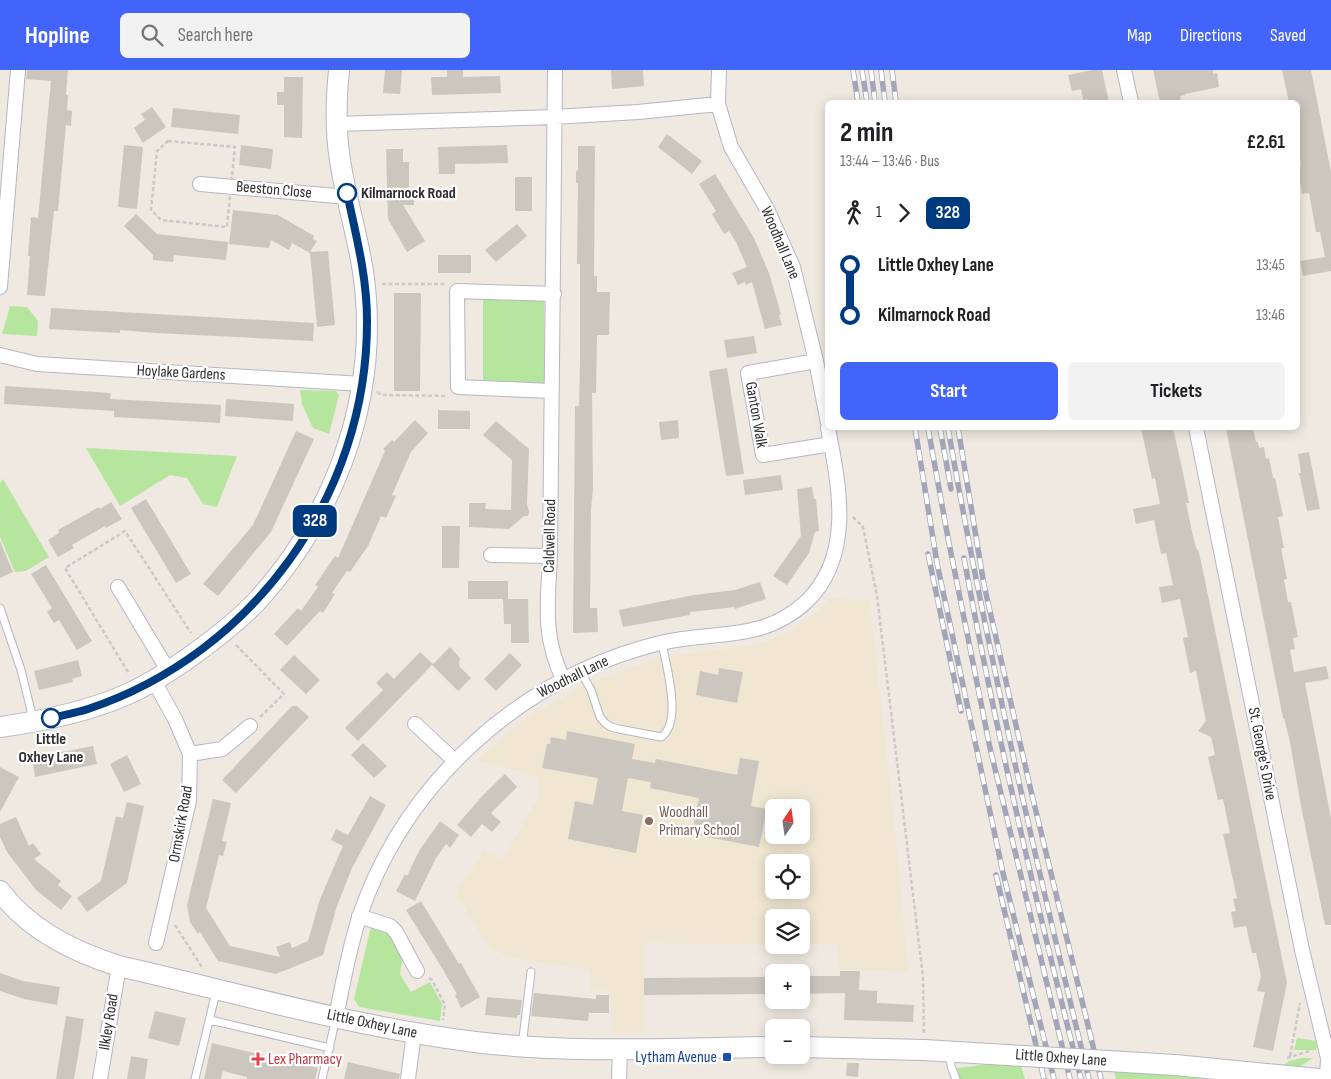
<!DOCTYPE html>
<meta charset="utf-8">
<style>
:root{--surface:#fff;--page:#f2f2f2;--text:#202124;--muted:#757577;--accent:#4264fb}
body{margin:0;font-family:"Sofia Sans Condensed",sans-serif;background:var(--page);color:var(--text);height:100vh;display:flex;flex-direction:column;font-size:19px;white-space:nowrap}
*{box-sizing:border-box;margin:0}
p{font-size:16px;color:var(--muted)}
.icon{flex:none;width:28px;height:28px;fill:none;stroke:currentColor;stroke-width:2;stroke-linecap:round;stroke-linejoin:round}
.map{position:relative;flex:1;overflow:hidden}
.details{position:absolute;left:825px;top:30px;width:475px;height:330px;display:flex;flex-direction:column;background:var(--surface);border-radius:8px;box-shadow:0 2px 12px #0003}
.details>*{flex:none}
.badge{padding:0 10px;border-radius:8px;font-size:18px;line-height:32px}
.needle{width:32px;rotate:13deg}
.controls{position:absolute;left:765px;top:729px;display:grid;gap:10px}
.controls a{display:grid;place-items:center;width:45px;height:45px;border-radius:8px;background:var(--surface);box-shadow:0 2px 12px #0003;font-size:25px}
.map>.badge{position:absolute;translate:-50% -50%;box-shadow:0 0 0 2px #fff}
.legs{display:flex;align-items:center;gap:8px;height:55px;padding:0 15px;font-size:16px}
.legs p{margin-inline-start:auto}
.head{display:flex;align-items:center;justify-content:space-between;height:85px;padding:0 15px}
h1{font-size:28px;font-weight:700;line-height:38px}
.action{display:flex;gap:10px;margin-top:auto;padding:10px 15px}
.action a{flex:1;height:58px;border-radius:8px;background:var(--accent);color:#fff;font-size:20px;font-weight:700;line-height:58px;text-align:center}
.action a+a{background:var(--page);color:var(--text)}
ul{padding:0 15px;list-style:none}
li{display:flex;align-items:center;gap:18px;height:50px;font-size:19px}
li i{display:grid;place-items:center;width:8px;height:100%;margin:0 6px;background:currentColor}
li i::after{content:'';width:12px;height:12px;margin:-6px;border:4px solid;border-radius:50%;background:var(--surface)}
li p{margin-inline-start:auto}
li:first-child i{background:linear-gradient(#0000 50%,currentColor 0)}
li:last-child i{background:linear-gradient(currentColor 50%,#0000 0)}
header{display:flex;align-items:center;gap:30px;box-sizing:border-box;height:70px;padding:0 25px;background:var(--accent);color:#fff}
header strong{font-size:24px}
nav{display:flex;gap:28px;margin-inline-start:auto;font-size:18px}
.search{width:350px;height:45px;background:var(--page);display:flex;align-items:center;gap:12px;box-sizing:border-box;padding:0 18px;border-radius:8px;color:var(--muted);font-size:19px}
.map>svg:first-child{display:block}
</style>
<header>
<strong>Hopline</strong>
<div class="search"><svg class="icon" aria-label="search" viewBox="0 0 24 24"><circle cx="10" cy="10" r="6"/><path d="M15 15l6 6"/></svg>Search here</div>
<nav><a>Map</a><a>Directions</a><a>Saved</a></nav>
</header>
<div class="map">
<svg width="1331" height="1009" viewBox="0 0 1331 1009">
<rect width="100%" height="100%" fill="#efe9e1"/>
<path fill="#f0e6d1" fill-rule="evenodd" d="M829,528l41,3 30,279 8,92 -69,-3 -2,-25h-36v-26h-27v26l-130,-1v89l-31,2 -3,-43h-20v-21l-83,-13 -22,-15 -29,-50 28,-41 18,9 36,-61 1,-21 -39,-13 -24,-4 47,-41 66,-37 74,-26 93,-12 28,-10 35,-24zM774,738h27v27h-27zM774,792h27v28h-27z"/>
<path fill="#b6e59e" d="M483,229l61,2v86l-61,-2z
M10,236l17,1 11,14 -1,15 -35,-2z
M300,320l36,1 3,4 -10,39 -16,-6 -11,-24z
M86,378l151,8 -20,51 -14,-3 -16,-26 -17,-3 -50,31z
M3,409l46,78 -23,14 -11,1 -15,-35v-54z
M371,856l20,6 12,24 -3,18 11,18 19,-10 12,22 -2,17 -81,-14 -5,-8z
M1297,968l20,3 -1,9h-22z
M1301,988h12l-17,11h-18l11,-8z
M1019,990l6,19h-72l-3,-10z
M1114,1001l86,7v1h-84z"/>
<path fill="#cbc7bf" d="M27,0h41l-2,25h2l-1,15 5,1 -1,15 -5,-1 -8,86h-4l-9,85 -18,-1 3,-39h-2l3,-39 7,1 13,-137 -25,-2z
M385,0h17l-2,24 -17,-1z
M447,0h16v7l37,-1 1,17 -69,2 -1,-18h16z
M611,0h32l1,16 -32,3z
M1092,0h10l7,32h-21v-3l-5,1 -2,-11 -9,2 -4,-16z
M1153,0h60v4l4,-1 2,14 -34,7v1l-5,1 1,6h-21z
M1282,0h29l20,102v99l-28,5 -3,-15 25,-4 -5,-25h-4l-7,-39 -7,1 -4,-22v-6l3,-1 -3,-16v-47h-9z
M284,7h19l-1,61 -18,-1v-32h-7v-13h7z
M152,37l14,20 -23,16 -9,-15 11,-8 -4,-6z
M173,38l67,7 -2,19 -67,-7z
M667,64l35,27 -10,13 -34,-27z
M124,75l19,2 -6,62 -19,-2z
M241,75l32,4 -2,20 -32,-4z
M507,75l1,18 -53,1v10h-16l-1,-27z
M578,76h17l-1,130h3v16h13l-1,43h-12l-1,58h-4l1,96 -2,21 -1,98h7l1,24 -25,1 2,-227h4l1,-44v-98h-3l1,-81h-2v-12l2,-1z
M386,79h17v13h6v27h4l1,16h-11l22,36 -18,11 -19,-33z
M715,104l39,64 15,35 12,41 -2,1 3,10 -17,4 -13,-47 -6,3 -1,-3 -7,3 -6,-12 15,-6 -11,-25 -7,-11 -5,3 -12,-20 4,-3 -17,-27z
M515,107h17v34h-17z
M233,140l45,5 36,21 -1,3 4,2 -7,11 18,-1 7,74 -18,2 -7,-74 -18,-10 -3,7 -18,-10 -2,8 -40,-4z
M136,144l21,20 71,8 -2,18 -52,-5 -1,7 -20,-2v-5l-29,-29z
M517,154l10,12 -31,26 -11,-12z
M438,185h33v18h-33z
M394,223h27l-1,98h-26z
M51,238l263,15 -1,18 -157,-8 -36,-3v3l-71,-4z
M754,266l3,17 -30,5 -3,-18z
M727,298l17,106 -18,2 -17,-105z
M5,316l106,7 -1,6 111,6 -1,18 -106,-6v-6l-110,-7z
M226,329l68,5 -1,17 -68,-5z
M438,340l32,1v18h-32z
M415,350l13,13 -17,19 -19,43 4,1 -10,22 -5,-2 -13,30 -18,26 -3,-1 -7,10 -8,12 3,1 -12,19 -3,-2 -33,35 -13,-12 24,-26 3,3 17,-24 -3,-2 20,-29 3,2 47,-107 -2,-2 9,-9 2,2z
M678,350l1,18 -18,2 -2,-18z
M496,351l33,28 -2,55 2,7 -1,5h-4l-15,13 -40,-2v-24h17l-1,6 26,1 1,-50 -29,-25z
M1141,358h32l9,40 7,35h-3l7,33 4,14 1,-1 4,17 85,417 -14,68 -20,-4 12,-55 -8,-1 4,-15 -5,-23h-4l-6,-27 -12,2 -3,-16 5,-1 -3,-12 4,-1 -14,-64 7,-1 -7,-34 -5,1 -10,-43 7,-2 -4,-18 -13,-6 8,-10 -10,-50 -6,2 -7,-35 5,-1 -8,-38 -18,4 -3,-16 14,-2 -7,-32 -5,1 -7,-34 -18,4 -3,-15 27,-5 -5,-26 -3,1z
M1226,358h27l3,14h2l1,6 5,-1 2,12 3,-1 4,20h2l8,38 -5,1 6,31h-3l6,31 -3,1 4,22h3l7,35 -5,1 2,11 -5,1 4,22 32,-6 3,13 -24,4 26,135v107h-6l-24,-119 -11,-64 -6,-24h-1z
M296,361l18,8 -43,93 -53,64 -15,-12 50,-59z
M1309,382l11,57 -13,2 -8,-38h2l-3,-19z
M781,405l2,15 -38,5 -2,-15z
M812,417l2,12h2l3,32 -4,1 -6,21 -22,32 -14,-9 28,-40 -4,-47z
M146,429l45,75 -15,9 -45,-75z
M111,432l11,17 -16,9 -1,-2 -33,19 2,3 -16,9 -10,-17 11,-7 -1,-3 41,-23 1,2z
M442,456h18l-1,42h-17z
M0,471l13,31 -13,6z
M46,495l46,76 -15,9 -18,-30 -5,3 -7,-11 5,-4 -21,-34z
M468,511h40v18h-40z
M760,512l6,17 -16,5 -15,5v-2l-45,5v3l-67,12 -4,-17 75,-15 41,-5z
M503,529h25l1,44h-18v-19h-7z
M450,577l10,11 -1,8 12,12 -13,13 -26,-26z
M420,582l13,12 -75,77 -13,-13 38,-38 -7,-7 11,-11 7,7z
M510,583l12,12 -26,26 -12,-12z
M294,585l26,25 -14,14 -26,-24z
M78,590l4,16 -10,3 1,3 -34,8 -5,-19z
M719,598l24,4 -6,31 -41,-8 4,-24 18,4z
M292,636h5l12,11 -73,76 -14,-13z
M567,661l68,13 -3,15 23,4 1,-4 81,16 3,-17 19,3 -8,45 16,3 -8,38 -67,-13 7,-36 -49,-10 1,-6 -23,-4 -6,33 21,4 -7,38 -68,-14 7,-38 18,4 5,-27 -56,-10 5,-24h3l1,-7 15,3z
M363,673l24,23 -13,12 -23,-23z
M93,676l4,18 -62,13 -3,-19z
M127,685l14,29 -17,8 -14,-28z
M0,697l19,10 -19,35z
M505,704l12,13 -26,26 10,9 -9,10 -10,-8 -11,13 -14,-12 27,-31z
M370,726l16,9 -34,63 -15,38 -14,49 -47,19 -58,-13 -18,-29 -2,2 -8,-12 -3,-17 26,-106 18,4 -9,38 5,1 -4,14 -4,-1 -13,53 24,38 50,11 -4,-10 14,-5 2,6 16,-7 12,-42 23,-53 -12,-6 5,-11 12,6z
M127,732l17,4 -17,77 -40,29 -10,-14 24,-17 15,-65 7,2z
M16,747l13,29 4,-3 8,11 -7,5 27,22 -3,4 14,11 -11,14 -25,-20 -29,-38 -7,-15v-13z
M440,751l19,14 -9,13 -4,-4 -10,14 -21,43 -19,-10 9,-17 2,2 12,-25z
M421,831l38,63 2,-1 19,34 -19,11 -6,-13 2,-1 -15,-26 -36,-58z
M840,901h20l-1,19 18,1v12l37,2 -1,17 -69,-2 1,-27 -44,1v-18h39z
M0,903l23,8 37,6 -3,18 -33,-6 -24,-8z
M774,907v17l-130,1v-17z
M534,923l62,6v-4h13v18h-20l-1,8 -57,-5z
M487,927l35,3 -2,15h-3v3l-32,-3z
M155,941l31,7 -7,28 -31,-8z
M66,946l18,3 -5,31 -5,29h-18z
M212,973l106,25 -3,11h-68v-2l-24,-6 -2,8h-17z
M131,986l17,3 -3,20h-18z
M348,992l52,12 -1,5h-55z
M847,993h12l-1,14 -12,-1z"/>
<g fill="none" stroke-linecap="round" stroke-linejoin="round">
<g stroke="#b4b7c1" stroke-width="9">
<path id="lane" d="M0,538l21,62 12,49
M581,602l10,18 9,27 5,6 6,4 8,2 42,8c22,-14 5,-72 1,-94
M210,950l120,28
M522,976l9,-74
M950,984l1,12 5,13
M195,1009l21,-87
M322,1009l14,-61"/>
</g>
<g stroke="#b4b7c1" stroke-width="16">
<path id="street" d="M555,0l-5,486c-2,47 -8,79 13,123
M719,0l-1,34 13,43 37,64 25,56 23,94 12,62
M1124,0l7,32
M336,54l218,-7 84,-5 80,-8
M200,114l148,13
M0,217l18,-217
M0,285l37,9 325,20
M816,291l-68,12 15,82 68,-11
M552,321l-94,-4 -1,-96 97,3
M1196,358l106,522 26,108 -1,21
M491,485l59,1
M118,517l51,85
M154,611l21,38 15,35 -1,47 -33,142
M415,654l40,37
M190,684l32,-5 28,-23
M359,846l31,10 6,6 21,39
M336,947c7,-34 13,-69 24,-102 46,-134 162,-238 300,-272 54,-13 103,0 147,-42 47,-46 32,-116 21,-173
M100,1009l19,-113
M408,1009l6,-46
M619,1009l1,-30"/>
</g>
<g stroke="#b4b7c1" stroke-width="22">
<path id="secondary" d="M0,657c44,-6 87,-15 128,-33 24,-11 45,-25 66,-40 22,-16 44,-33 63,-53 74,-81 117,-191 109,-302 -3,-48 -19,-92 -26,-139 -5,-30 -4,-60 -1,-90
M0,821c29,39 74,61 119,75 118,27 236,61 356,76 99,12 199,6 299,5
M801,977l123,3 83,5
M1175,995l144,14"/>
</g>
<path stroke="#c9c9c9" stroke-width="2.5" stroke-dasharray="4 2.5" stroke-linecap="butt" d="M168,71l67,6 -8,80 -66,-7 -10,-10 6,-59z
M382,214h64
M377,322l5,3 66,1
M853,447l10,10 14,69 46,381 1,56
M236,575l48,49 -24,23
M128,602l-63,-104 60,-37 66,102
M175,855l28,44
M429,908l3,2 13,25 -2,15
M1290,986l10,-53
M1287,988l22,-7"/>
<use href="#lane" stroke="#fff" stroke-width="7"/>
<use href="#street" stroke="#fff" stroke-width="14"/>
<use href="#secondary" stroke="#fff" stroke-width="20"/>
<g stroke="#a3a6b8" stroke-width="5.5">
<path id="rail" d="M853,0l5,32
M862,0l5,32
M871,0l4,32
M881,0l4,32
M892,0l4,32
M915,358l22,135 66,310 51,206
M928,358l20,110 42,210 80,331
M940,358l11,61
M948,358c38,218 88,435 141,651
M958,358l26,157 47,206 70,288
M928,484l33,157
M964,488c32,175 73,349 117,521
M996,805l48,204"/>
</g>
<use href="#rail" stroke="#fff" stroke-width="4" stroke-dasharray="11" stroke-linecap="butt"/>
<g stroke="#b4b7c1" stroke-width="22" stroke-linecap="butt">
<path id="secondary-bridge" d="M1007,985l168,10"/>
</g>
<use href="#secondary-bridge" stroke="#fff" stroke-width="20"/>
</g>
<g fill="none" stroke-linecap="round" stroke-linejoin="round">
<g stroke="#fff" stroke-width="11">
<path id="line-1" d="M51,648c12,-3 25,-5 37,-9 165,-55 280,-214 279,-389 0,-43 -11,-85 -20,-127"/>
</g>
<use href="#line-1" stroke="#003b80" stroke-width="8"/>
</g>
<g fill="#fff" stroke="#003b80" stroke-width="2.5">
<circle cx="347" cy="123" r="9"/>
<circle cx="51" cy="648" r="9"/>
</g>
<circle fill="#8d6e63" stroke="#fff" stroke-width="2" cx="649" cy="751" r="5"/>
<rect fill="#1a4fb4" stroke="#fff" stroke-width="2" x="722" y="982" width="10" height="10" rx="2.5"/>
<path fill="#e0444e" stroke="#fff" stroke-width="2" d="M255.5 981.5h5v5h5v5h-5v5h-5v-5h-5v-5h5z"/>
<g text-anchor="middle" dominant-baseline="central" stroke-width="4.5" stroke-linejoin="round" paint-order="stroke">
<g font-size="16" fill="#2e2e2e" stroke="#fff">
<text transform="translate(274 120) rotate(5)">Beeston Close</text>
<text transform="translate(780 173) rotate(67)">Woodhall Lane</text>
<text transform="translate(181 303) rotate(3)">Hoylake Gardens</text>
<text transform="translate(756 345) rotate(80)">Ganton Walk</text>
<text transform="translate(550 466) rotate(-89)">Caldwell Road</text>
<text transform="translate(573 607) rotate(-26)">Woodhall Lane</text>
<text transform="translate(1262 684) rotate(79)">St. George's Drive</text>
<text transform="translate(181 754) rotate(-80)">Ormskirk Road</text>
<text transform="translate(109 952) rotate(-81)">Ilkley Road</text>
<text transform="translate(372 954) rotate(12)">Little Oxhey Lane</text>
<text transform="translate(1061 988) rotate(4)">Little Oxhey Lane</text>
</g>
<g font-size="16" font-weight="bold" fill="#2e2e2e" stroke="#fff" text-anchor="start">
<text x="361" y="123">Kilmarnock Road</text>
<text x="51" y="669" text-anchor="middle">Little<tspan x="51" dy="18">Oxhey Lane</tspan></text>
</g>
<g font-size="16" fill="#785e54" stroke="#fff" text-anchor="start">
<text x="659" y="742">Woodhall<tspan x="659" dy="18">Primary School</tspan></text>
</g>
<g font-size="16" fill="#164399" stroke="#fff" text-anchor="end">
<text x="717" y="987">Lytham Avenue</text>
</g>
<g font-size="16" fill="#be3a42" stroke="#fff" text-anchor="start">
<text x="268" y="989">Lex Pharmacy</text>
</g>
</g>
</svg>
<div class="controls">
<a><svg class="needle" viewBox="-14 -14 28 28"><path d="M0-13l5 13h-10z" fill="#e53935"/><path d="M0 13l5-13h-10z" fill="#757577"/></svg></a>
<a><svg class="icon" aria-label="locate" viewBox="0 0 24 24"><circle cx="12" cy="12" r="6"/><path d="M12 2v4M12 18v4M2 12h4M18 12h4"/></svg></a>
<a><svg class="icon" aria-label="layers" viewBox="0 0 24 24"><path d="M12 4l9 5-9 5-9-5zM3 14l9 5 9-5"/></svg></a>
<a>+</a>
<a>−</a>
</div>
<b class="badge" style="left:315px;top:451px;background:#003b80;color:#fff">328</b>
<section class="details">
<div class="head"><div><h1>2 min</h1><p>13:44 – 13:46 · Bus</p></div><b>£2.61</b></div>
<div class="legs"><svg class="icon" aria-label="walk" viewBox="0 0 24 24"><circle cx="13" cy="4" r="2"/><path d="M13 8l-2 6 4 7M11 14l-3 7M7 12l3-4h3l4 4"/></svg>1<svg class="icon" aria-label="forward" viewBox="0 0 24 24"><path d="M9 5l7 7-7 7"/></svg><b class="badge" style="background:#003b80;color:#fff">328</b></div>
<ul>
<li><i style="color:#003b80"></i><b>Little Oxhey Lane</b><p>13:45</p></li>
<li><i style="color:#003b80"></i><b>Kilmarnock Road</b><p>13:46</p></li>
</ul>
<div class="action"><a>Start</a><a>Tickets</a></div>
</section>
</div>
